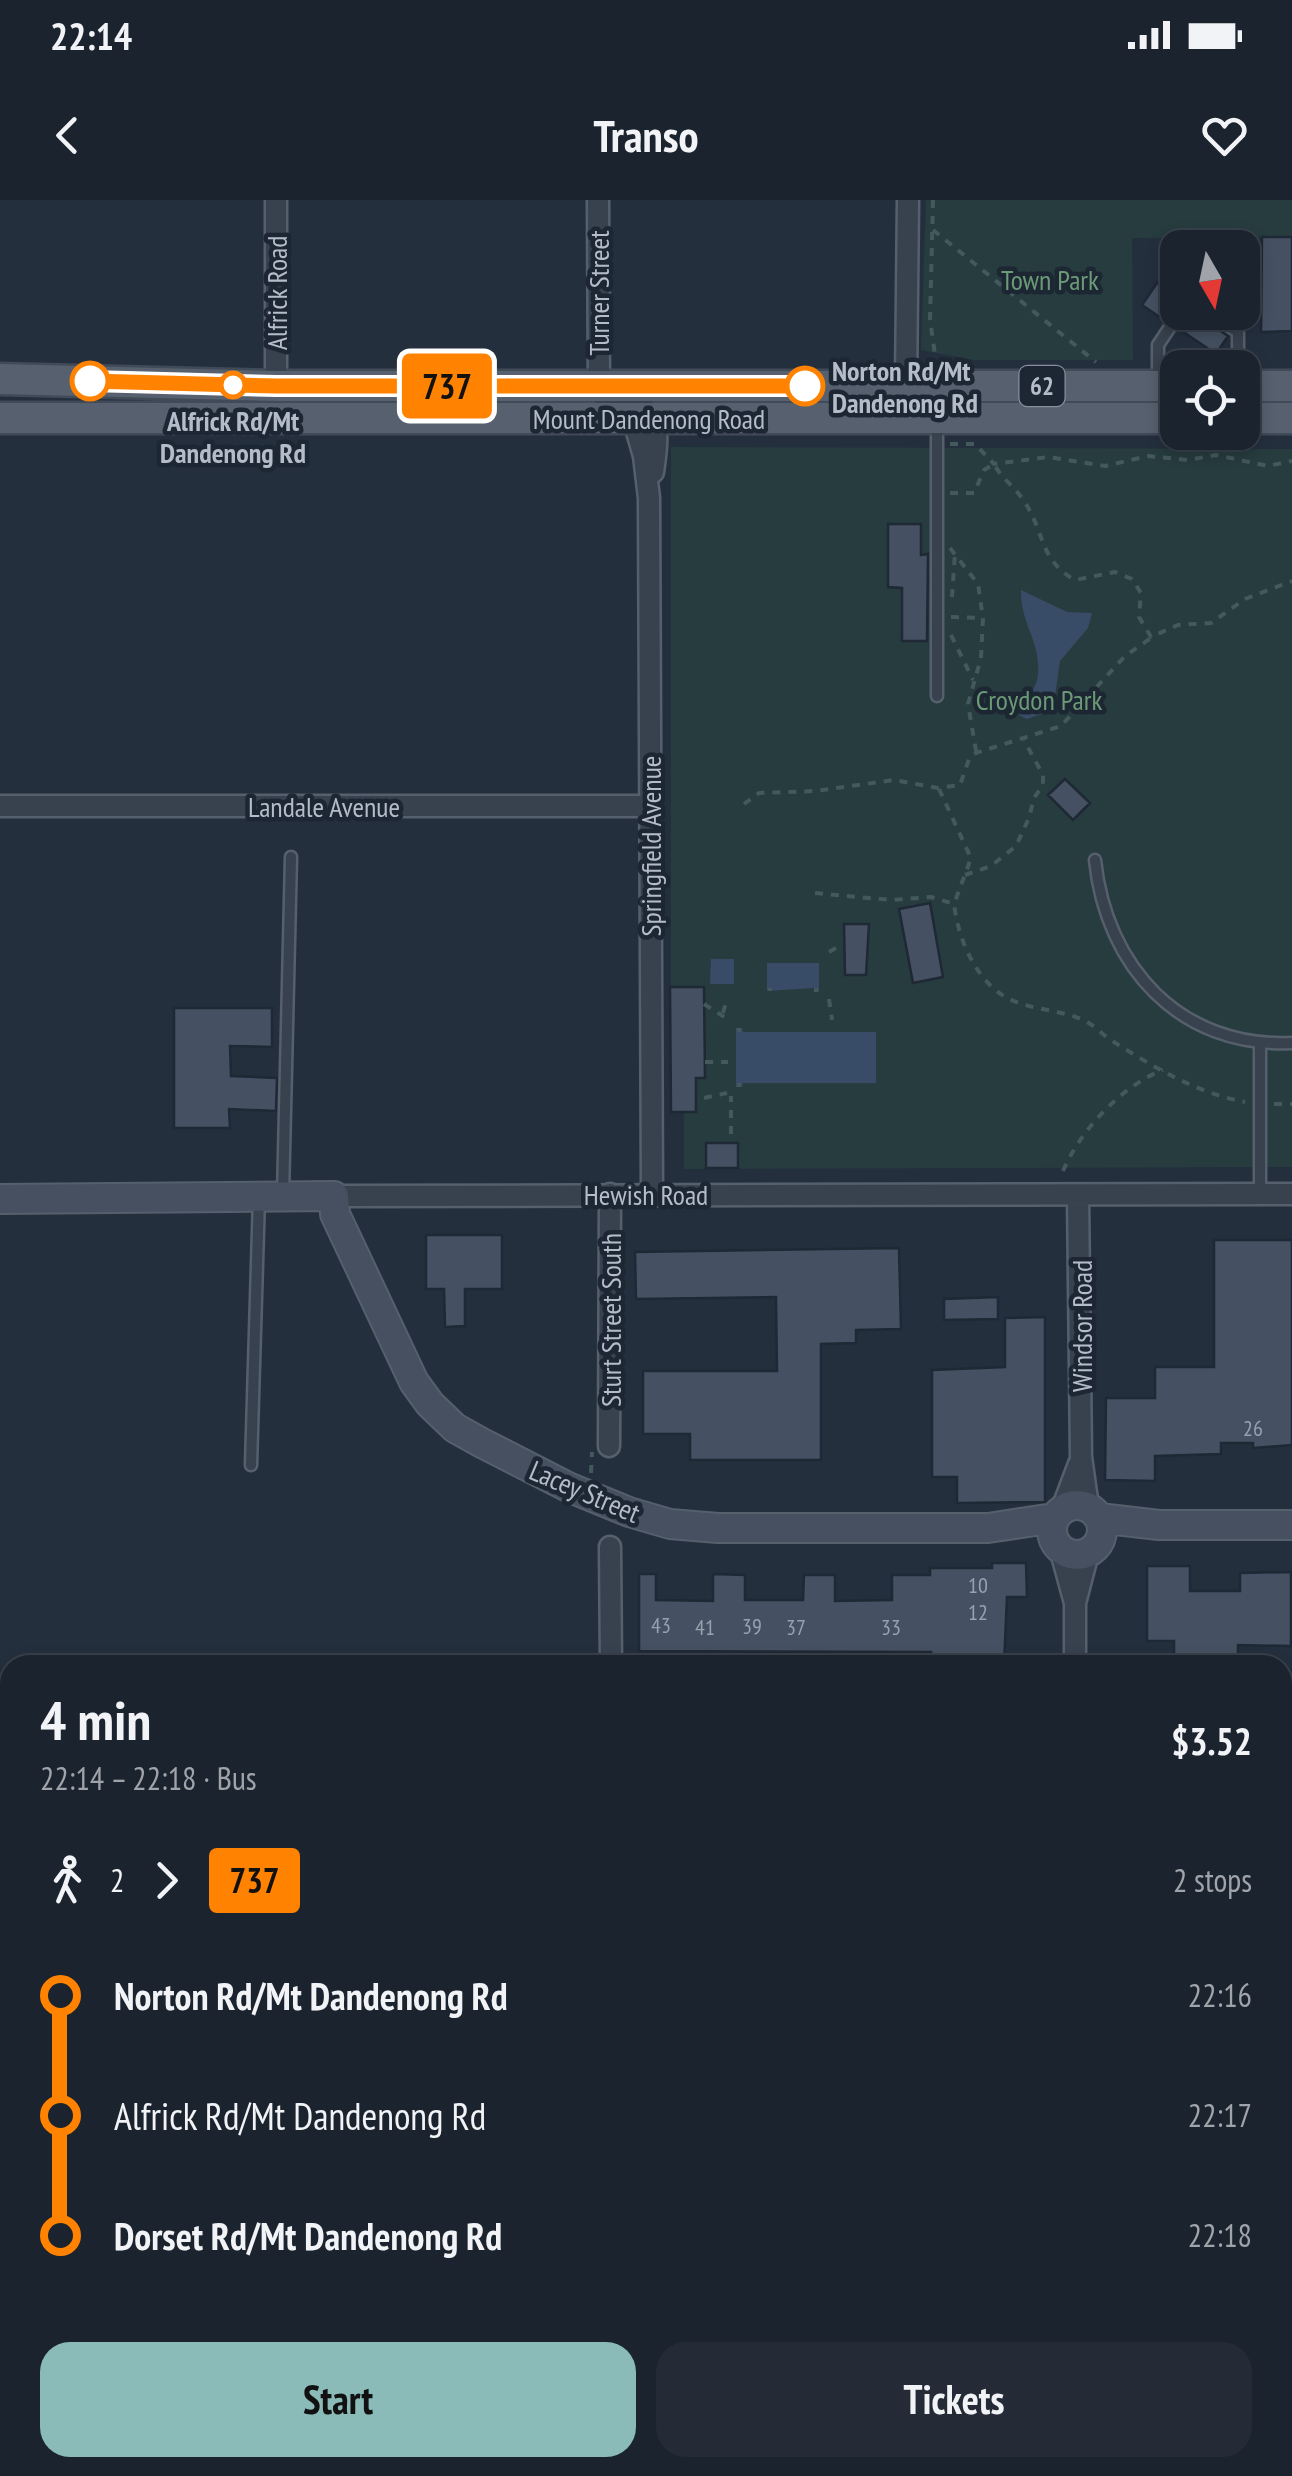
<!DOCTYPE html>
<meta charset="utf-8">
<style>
:root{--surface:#1b232e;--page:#242b36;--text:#f1f3f6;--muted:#a0a4aa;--line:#39404a;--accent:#8bbbb9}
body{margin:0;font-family:"PT Sans Narrow",sans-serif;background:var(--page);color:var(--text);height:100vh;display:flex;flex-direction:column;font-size:38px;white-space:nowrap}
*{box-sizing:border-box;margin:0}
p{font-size:32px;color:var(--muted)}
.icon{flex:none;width:55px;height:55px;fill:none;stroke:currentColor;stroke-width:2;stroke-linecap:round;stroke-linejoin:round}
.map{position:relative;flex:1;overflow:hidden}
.drawer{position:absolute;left:0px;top:1455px;width:1292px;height:822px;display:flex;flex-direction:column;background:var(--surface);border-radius:30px 30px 0 0;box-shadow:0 5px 15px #0003,0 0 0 2px var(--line)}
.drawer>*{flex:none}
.badge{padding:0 20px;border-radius:8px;font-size:35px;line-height:65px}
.needle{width:65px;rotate:171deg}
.controls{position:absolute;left:1160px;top:30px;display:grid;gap:20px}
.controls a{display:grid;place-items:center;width:100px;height:100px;border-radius:20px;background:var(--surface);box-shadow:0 5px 15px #0003,0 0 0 2px var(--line);font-size:50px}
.map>.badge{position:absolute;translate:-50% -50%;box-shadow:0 0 0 5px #fff}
.legs{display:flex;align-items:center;gap:15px;height:110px;padding:0 40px;font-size:32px}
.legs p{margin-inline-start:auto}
.overview{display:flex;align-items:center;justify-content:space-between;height:170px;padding:0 40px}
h1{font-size:55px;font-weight:800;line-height:75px}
.cta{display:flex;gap:20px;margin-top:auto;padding:20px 40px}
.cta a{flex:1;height:115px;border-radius:30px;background:var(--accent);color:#111;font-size:40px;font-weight:800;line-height:115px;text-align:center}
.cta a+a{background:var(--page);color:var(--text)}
ul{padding:0 40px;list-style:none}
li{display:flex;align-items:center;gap:35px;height:120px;font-size:38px}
li i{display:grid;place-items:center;width:15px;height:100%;margin:0 12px;background:currentColor}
li i::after{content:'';width:25px;height:25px;margin:-12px;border:8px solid;border-radius:50%;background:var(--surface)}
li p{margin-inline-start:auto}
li:first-child i{background:linear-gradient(#0000 50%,currentColor 0)}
li:last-child i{background:linear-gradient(currentColor 50%,#0000 0)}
.status{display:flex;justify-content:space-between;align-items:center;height:70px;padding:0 50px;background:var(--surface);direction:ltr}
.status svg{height:28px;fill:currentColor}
header{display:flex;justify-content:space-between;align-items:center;height:130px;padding:0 40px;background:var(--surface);font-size:45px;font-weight:800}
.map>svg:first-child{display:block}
</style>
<div class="status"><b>22:14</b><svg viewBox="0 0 49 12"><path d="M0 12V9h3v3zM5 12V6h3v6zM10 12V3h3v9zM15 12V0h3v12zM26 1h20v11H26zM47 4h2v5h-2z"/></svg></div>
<header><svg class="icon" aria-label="back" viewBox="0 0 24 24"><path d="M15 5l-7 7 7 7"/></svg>Transo<svg class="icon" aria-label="heart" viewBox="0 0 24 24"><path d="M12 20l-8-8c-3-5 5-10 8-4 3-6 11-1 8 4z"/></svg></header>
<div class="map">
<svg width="1292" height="2276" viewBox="0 0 1292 2276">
<rect width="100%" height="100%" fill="#242f3e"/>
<path fill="#263c3f" d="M926,0h366v37l-160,1 1,122h-160l-52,-10z
M671,247l621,2v718l-608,2v-57h-13z"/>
<path fill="#394c67" d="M1021,390l46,22 25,1 -4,15 -28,33 -7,49 -26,9 -7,-3c3,-17 17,-25 18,-42 3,-32 -18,-51 -17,-84z
M711,759h23v25h-24z
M767,763h52v29h-5v-4l-47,3z
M736,828h6l1,4h133v51h-133l-1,4h-6z"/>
<path fill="#455162" stroke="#1f2835" stroke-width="2.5" d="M1262,37h30v94l-31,1z
M1157,83l21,15v6l-14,16 -22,-15z
M1189,112h10l4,7 25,17 -12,18 -37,-25z
M888,324h33v31l7,-1 -1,87h-25v-53l-14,-1z
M1065,579l25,24 -17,17 -25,-25z
M930,703l13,74 -30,6 -14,-74z
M844,724h25l-3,51h-21z
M670,787h34l1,91h-9v34h-25z
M174,808h98v39l-42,-1 1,30 46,2 -1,33 -47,-2 1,19h-56z
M706,943h32v25h-32z
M426,1035h76v54h-37v37l-20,1 -1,-38h-18z
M1214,1040h78v205l-39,3v-5h-32v11l-66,2v25l-50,-1 1,-82h49v-31h59z
M899,1048l2,81 -45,1v13l-35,1v116h-131v-26h-47v-63h134l-1,-74 -140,2 -1,-47z
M998,1097v22l-54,1v-21z
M1045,1117v185l-88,1v-26h-25v-107l73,-3v-49z
M992,1363h34l1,34h-20l-3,68h-73v-13l-292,-1v-77h17v26l57,1v-27l32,1v25h58l1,-25h31v26l57,-1v-25h38v-7h62z
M1147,1366h43v25h50v-18l51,-1v74l-53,-1v20h-64v-24h-27z"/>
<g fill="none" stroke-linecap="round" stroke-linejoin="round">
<g stroke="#565f6c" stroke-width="15">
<path id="lane" d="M1208,112l30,20v36
M1158,180v-35l22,-33
M937,220v276
M1095,660c11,107 85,188 197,183
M1260,845v149
M283,995l8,-338
M251,1265l8,-268"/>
</g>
<g stroke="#565f6c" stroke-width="25">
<path id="street" d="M276,0v186
M598,0l1,186
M906,185l2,-185
M605,200l34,2c23,20 18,41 14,70
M633,218l11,38 5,42 3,696
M0,606h649
M1078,995l3,262 7,50
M334,996l958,-2
M609,1246l1,-252
M1062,1309l17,-45
M610,1347l1,118
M1060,1348l15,55
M1075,1465v-62l13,-50
M0,1602h10
M1282,1645h10
M1282,1957h10
M0,2047h10
M1282,2218l10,-9
M436,2268v8
M1224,2276l9,-8"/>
</g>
<g stroke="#565f6c" stroke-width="32">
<path id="secondary" d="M0,999l334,-3 1,18 79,168 16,22 25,24 27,15 86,44 61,25 41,12 48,4h270l66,-10
M1052 1330a25 25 0 1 1 50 0a25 25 0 1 1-50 0Z
M1099,1318l60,7h133"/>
</g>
<g stroke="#414a57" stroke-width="35">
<path id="primary" d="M0,179l276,7h902
M1242,186h50
M0,218h1178
M1242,218h50"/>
</g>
<path stroke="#44595c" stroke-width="4" stroke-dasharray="8 8" stroke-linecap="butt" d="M933,0l-3,119 5,36
M933,30l163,132
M950,244h25l19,20 54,-7 57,9 43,-10 40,4 28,-5 52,11 24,-5
M950,293h24l10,-23 10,-6c8,15 21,23 30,37 21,31 15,59 51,79l40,-8 17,7 9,14 -2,24 12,20 27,-12 33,-2 34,-24 47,-18
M950,348l28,36 5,34 -2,40 -13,46 8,47
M952,397l3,-44
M951,417l31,1
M951,435l22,45
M939,589l32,69 -17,46
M744,604l15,-11 56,-2 79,-11 44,8 22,-3 9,-26 7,-6 85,-27 64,-70 26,-18
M965,675l26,-9 25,-20 13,-28 5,-20 9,-13v-10l-19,-35
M815,693l76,7 40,-3 23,7c4,30 15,60 37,82 26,26 61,20 92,34 11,4 20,16 31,22 41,26 83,51 131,60
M829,752l9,-5
M770,788v3
M816,788v4
M829,799l3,21
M704,804l25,16
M723,813l4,-14
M739,828v4
M705,862h23
M739,883v4
M704,898l23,-5
M1274,904h18
M731,934v-38
M1063,971c17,-40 58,-85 100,-101
M591,1273l1,-21
M903,2268v8"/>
<use href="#lane" stroke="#38414e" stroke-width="10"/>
<use href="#street" stroke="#38414e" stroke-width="20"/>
<use href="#secondary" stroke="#465061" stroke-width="28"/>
<use href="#primary" stroke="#56606e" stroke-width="30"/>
<g stroke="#5a6575" stroke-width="9">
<path id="rail" d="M1282,2127l10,-9
M1282,2159l10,-9
M1129,2276l9,-8
M1160,2276l9,-8"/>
</g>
<use href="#rail" stroke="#1d2633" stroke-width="5" stroke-dasharray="15" stroke-linecap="butt"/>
</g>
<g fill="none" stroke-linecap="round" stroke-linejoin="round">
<g stroke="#fff" stroke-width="22">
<path id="line-1" d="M90,181l186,5h529"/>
</g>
<use href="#line-1" stroke="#ff8200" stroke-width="15"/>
</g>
<g fill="#fff" stroke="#ff8200" stroke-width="5">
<circle cx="90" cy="181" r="18"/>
<circle cx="233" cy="185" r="12"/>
<circle cx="805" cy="186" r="18"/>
</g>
<g text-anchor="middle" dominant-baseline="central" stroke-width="9" stroke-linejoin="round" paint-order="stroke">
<g font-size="22" fill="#98a1af">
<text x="1253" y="1228">26</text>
<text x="978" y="1385">10</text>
<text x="978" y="1412">12</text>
<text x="661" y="1425">43</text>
<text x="752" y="1426">39</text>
<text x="705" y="1427">41</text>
<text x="796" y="1427">37</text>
<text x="891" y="1427">33</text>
</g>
<rect fill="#1d2633" stroke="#878f9c" stroke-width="2.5" x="1019.5" y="166" width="45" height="40" rx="8"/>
<g font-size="25" font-weight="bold" fill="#b4bcc9">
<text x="1042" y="186">62</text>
</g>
<g font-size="28" fill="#6b9a76" stroke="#1d2633">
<text x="1050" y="79">Town Park</text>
<text x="1039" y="499">Croydon Park</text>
</g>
<g font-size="28" fill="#b4bcc9" stroke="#1d2633">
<text transform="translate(276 93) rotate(-90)">Alfrick Road</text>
<text transform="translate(598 93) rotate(-90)">Turner Street</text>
<text x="649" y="218">Mount Dandenong Road</text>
<text x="324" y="606">Landale Avenue</text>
<text transform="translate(650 646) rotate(-90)">Springfield Avenue</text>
<text x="646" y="994">Hewish Road</text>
<text transform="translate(610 1120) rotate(-90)">Sturt Street South</text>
<text transform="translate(1081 1126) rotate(-90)">Windsor Road</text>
<text transform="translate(585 1291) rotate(23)">Lacey Street</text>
</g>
<g font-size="28" font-weight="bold" fill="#b4bcc9" stroke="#1d2633" text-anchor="start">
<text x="832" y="170">Norton Rd/Mt<tspan x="832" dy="32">Dandenong Rd</tspan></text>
<text x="233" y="220" text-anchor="middle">Alfrick Rd/Mt<tspan x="233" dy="32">Dandenong Rd</tspan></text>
</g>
</g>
</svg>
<div class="controls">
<a><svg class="needle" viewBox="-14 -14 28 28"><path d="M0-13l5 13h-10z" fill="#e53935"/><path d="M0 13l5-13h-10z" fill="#a0a4aa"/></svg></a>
<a><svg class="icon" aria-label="locate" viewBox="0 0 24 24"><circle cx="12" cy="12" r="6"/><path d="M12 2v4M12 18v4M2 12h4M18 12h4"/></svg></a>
</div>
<b class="badge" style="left:447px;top:186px;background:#ff8200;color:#111">737</b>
<section class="drawer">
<div class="overview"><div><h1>4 min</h1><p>22:14 – 22:18 · Bus</p></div><b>$3.52</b></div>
<div class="legs"><svg class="icon" aria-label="walk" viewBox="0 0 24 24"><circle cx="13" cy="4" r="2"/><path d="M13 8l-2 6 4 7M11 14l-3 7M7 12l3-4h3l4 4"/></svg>2<svg class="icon" aria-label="forward" viewBox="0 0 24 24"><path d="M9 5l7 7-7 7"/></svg><b class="badge" style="background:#ff8200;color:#111">737</b><p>2 stops</p></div>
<ul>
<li><i style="color:#ff8200"></i><b>Norton Rd/Mt Dandenong Rd</b><p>22:16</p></li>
<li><i style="color:#ff8200"></i><span>Alfrick Rd/Mt Dandenong Rd</span><p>22:17</p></li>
<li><i style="color:#ff8200"></i><b>Dorset Rd/Mt Dandenong Rd</b><p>22:18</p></li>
</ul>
<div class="cta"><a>Start</a><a>Tickets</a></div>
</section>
</div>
